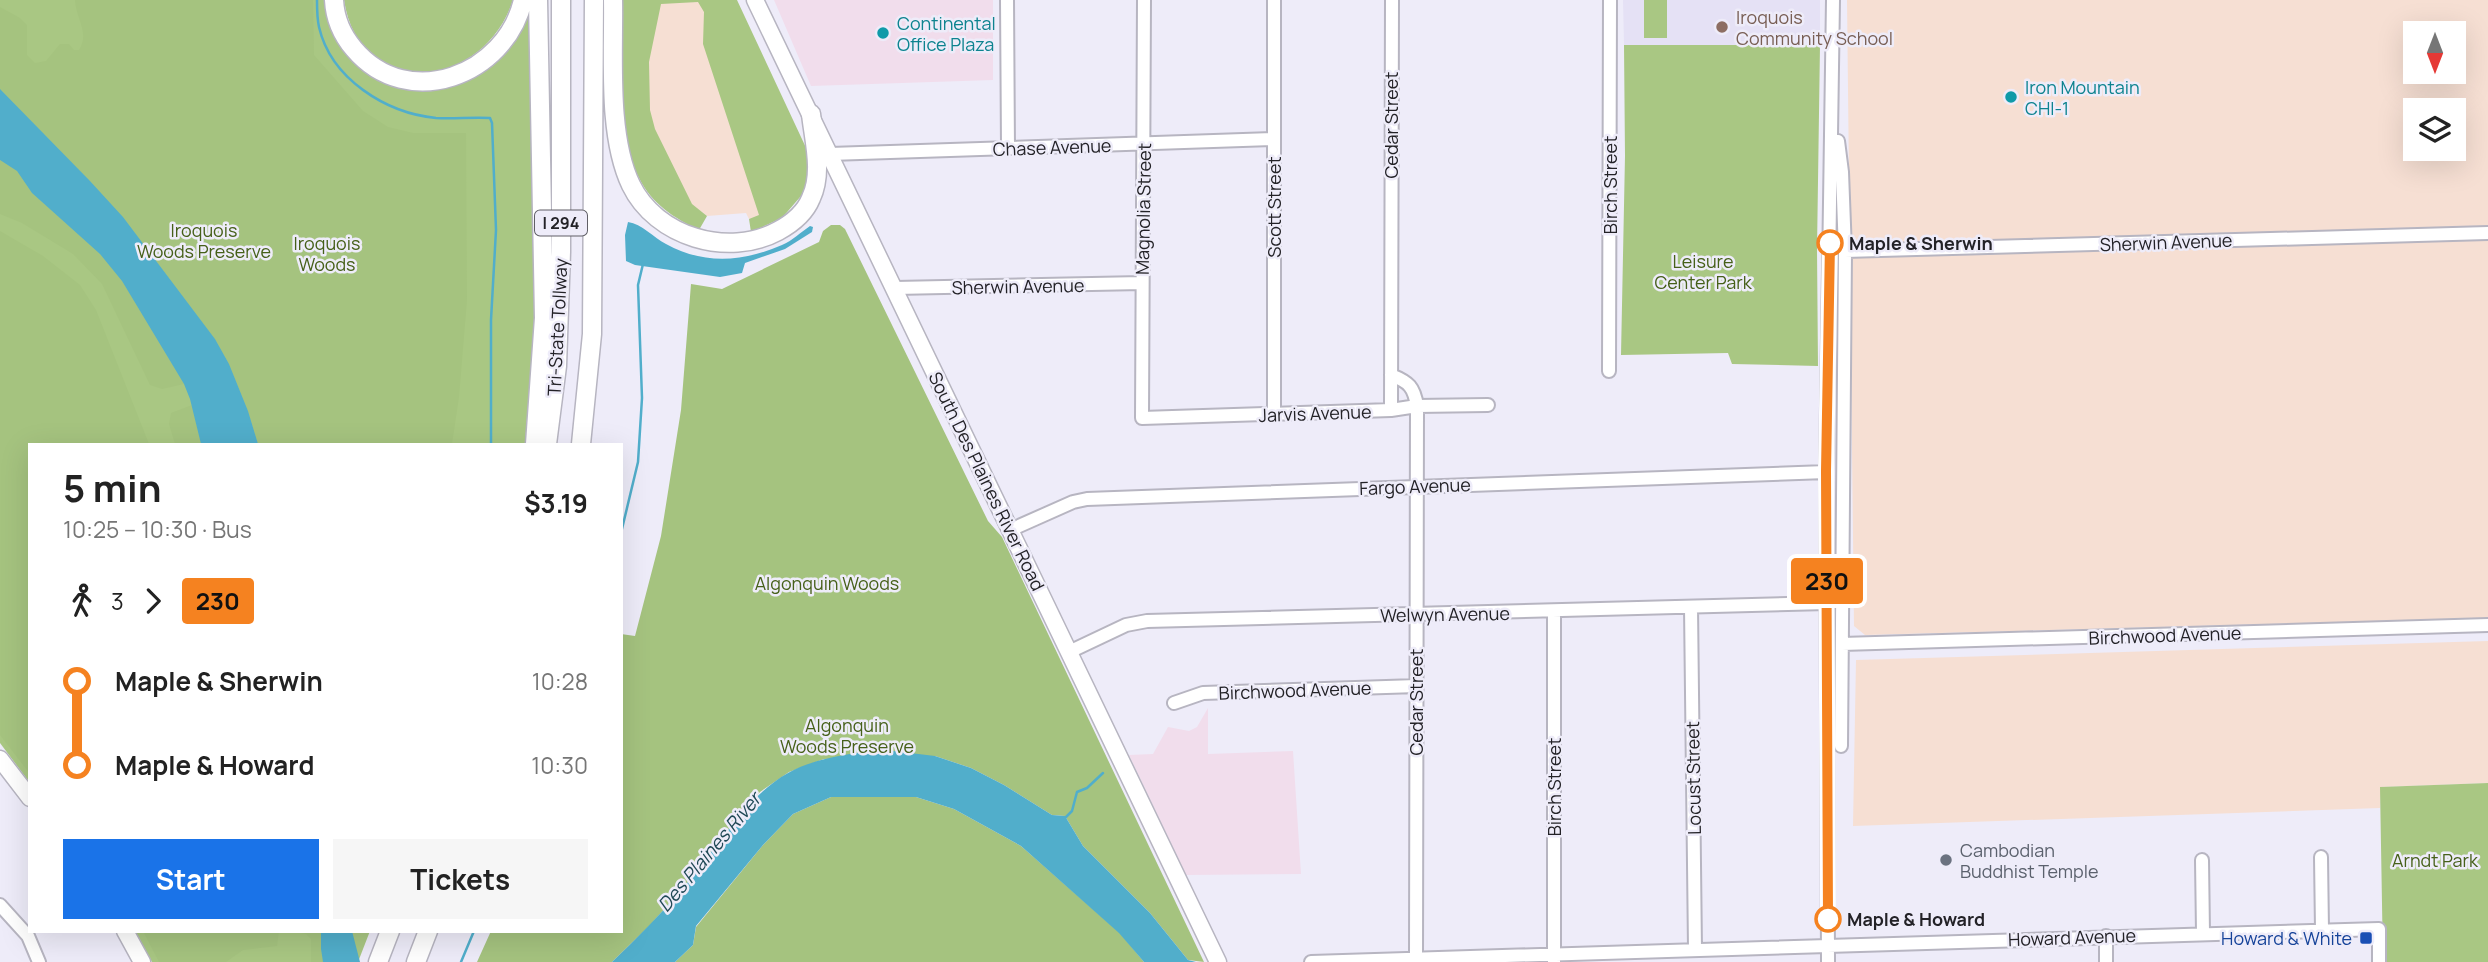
<!DOCTYPE html>
<meta charset="utf-8">
<style>
:root{--surface:#fff;--page:#f6f6f6;--text:#222;--muted:#767676;--accent:#1a73e8}
body{margin:0;font-family:Manrope,sans-serif;background:var(--page);color:var(--text);height:100vh;display:flex;flex-direction:column;font-size:26px;white-space:nowrap}
*{box-sizing:border-box;margin:0}
p{font-size:23px;color:var(--muted)}
.icon{flex:none;width:38px;height:38px;fill:none;stroke:currentColor;stroke-width:2;stroke-linecap:round;stroke-linejoin:round}
.map{position:relative;flex:1;overflow:hidden}
.details{position:absolute;left:28px;top:443px;width:595px;height:490px;display:flex;flex-direction:column;background:var(--surface);border-radius:0px;box-shadow:0 7px 28px #0002}
.details>*{flex:none}
.badge{padding:0 14px;border-radius:5px;font-size:24px;line-height:46px}
.needle{width:46px;rotate:180deg}
.controls{position:absolute;left:2403px;top:21px;display:grid;gap:14px}
.controls a{display:grid;place-items:center;width:63px;height:63px;border-radius:0px;background:var(--surface);box-shadow:0 7px 28px #0002;font-size:35px}
.map>.badge{position:absolute;translate:-50% -50%;box-shadow:0 0 0 4px #fff}
.legs{display:flex;align-items:center;gap:10px;height:77px;padding:0 35px;font-size:23px}
.legs p{margin-inline-start:auto}
.overview{display:flex;align-items:center;justify-content:space-between;height:119px;padding:0 35px}
h1{font-size:38px;font-weight:700;line-height:52px}
.cta{display:flex;gap:14px;margin-top:auto;padding:14px 35px}
.cta a{flex:1;height:80px;border-radius:0px;background:var(--accent);color:#fff;font-size:28px;font-weight:700;line-height:80px;text-align:center}
.cta a+a{background:var(--page);color:var(--text)}
ul{padding:0 35px;list-style:none}
li{display:flex;align-items:center;gap:24px;height:84px;font-size:26px}
li i{display:grid;place-items:center;width:10px;height:100%;margin:0 9px;background:currentColor}
li i::after{content:'';width:18px;height:18px;margin:-9px;border:5px solid;border-radius:50%;background:var(--surface)}
li p{margin-inline-start:auto}
li:first-child i{background:linear-gradient(#0000 50%,currentColor 0)}
li:last-child i{background:linear-gradient(currentColor 50%,#0000 0)}
.map>svg:first-child{display:block}
</style>
<div class="map">
<svg width="2488" height="962" viewBox="0 0 2488 962">
<rect width="100%" height="100%" fill="#eeecf9"/>
<path fill="#f1ddec" d="M774,0h219v80l-182,6z
M1208,708v46l85,-3 8,123 -115,1 -57,-120 24,-1 15,-27 21,4 8,-4z"/>
<path fill="#f6dfd3" fill-rule="evenodd" d="M637,0h83l57,211 -28,8 -3,-6 -39,3 -46,-34 -23,-65z
M1847,0h641v618l-623,17 -11,-9zM2415,33h39v39h-39zM2415,110h39v39h-39z
M2488,641v142l-107,4 -1,21 -527,18 3,-166z"/>
<path fill="#e5e1f5" d="M1623,0h197v45h-196z"/>
<path fill="#a9c783" d="M0,0h329l29,63 85,23 85,-78 5,104 2,206 -10,126h-495v339l-30,-40z
M344,0h169c-29,90 -153,104 -169,0z
M621,0h116l71,152 2,11 -2,31 -7,2 -19,22 -31,14 -2,-13 10,-4 -56,-171 1,-32 -6,-10 -37,2 -12,58 1,48 5,19 37,75 15,12 -8,14c-25,-12 -47,-26 -60,-52 -23,-44 -17,-128 -18,-178z
M1644,0h23v38h-23z
M1624,45h196l-3,204 1,117 -86,-2 -4,-11 -107,2 4,-199z
M2488,783v179h-105l-3,-175z
M135,931h235l-12,31h-206z"/>
<path fill="#a5c37f" d="M75,0h238l1,55 49,56 25,16 25,6h53l1,167 -8,97 -7,47h-194l-10,-33 -19,-47 -14,-25 -92,-122 -33,-36 -90,-92v-82l20,11 7,7v30l8,8 11,-2 14,-17h9l5,6h5c11,-17 -3,-31 -4,-50z
M0,160l17,11 15,22 68,61 22,27 62,103 -22,5 -12,-4 -48,-101 -29,-30 -51,-31 -22,-9z
M831,225h9l5,4 143,292 14,16 202,425 -16,-2 -38,-47 -67,-67 -18,-30 -13,-1 -48,-30 -33,-17 -36,-12 -111,3 -35,13 -29,20 -77,96 -33,37 -38,37h-135l14,-31h130v-297l14,2 26,-100 20,-126 10,-126 31,5 97,-47 4,-11z
M0,231l43,25 37,29 16,25 53,134h-119v330l-30,-39z
M192,405l9,39h-26l-6,-20 2,-11z
M831,797h85l38,12 67,37 99,87 24,29h-469l18,-17 3,-18 67,-82 30,-31z
M143,931h136l-2,15 -34,4 -17,12h-67z
M293,931h28v18l2,13h-12v-23l-5,-5z"/>
<path fill="#51aecb" d="M0,89l90,92 33,36 92,122 14,25 19,47 10,33h-57l-11,-45 -6,-15 -62,-103 -22,-27 -68,-61 -15,-22 -17,-11z
M628,222c14,2 25,15 38,22 38,21 77,18 116,1 10,-4 19,-13 28,-19l3,1 -1,5 -27,17 -40,14 -3,10 -22,4 -85,-12 -9,-4 -1,-26z
M877,749l58,7 36,12 33,17 48,30 13,1 18,30 67,67 38,47 8,2h-52l-25,-29 -98,-87 -67,-37 -38,-12h-85l-38,17 -30,31 -67,81 -3,19 -18,17h-63c25,-24 49,-48 71,-74 32,-38 62,-91 105,-115 26,-15 60,-18 89,-24z
M321,931h31l8,31h-37l-2,-13z"/>
<g fill="none" stroke-linecap="round" stroke-linejoin="round">
<path stroke="#51aecb" stroke-width="2.5" d="M317,0c0,9 0,18 2,27 12,52 67,86 117,91 18,1 36,-1 54,0l2,5 4,107 -5,90v124
M621,533l17,-71 4,-64 -4,-113 5,-21
M1065,818l7,-7 5,-19 10,-4 16,-15
M461,962l13,-31"/>
<g stroke="#b7b5c1" stroke-width="16">
<path id="minor" d="M1007,0l1,148
M1144,0l-2,418 249,-8 26,-4 71,-1
M1274,0v415
M1838,141l4,31 3,79 -4,495
M830,154l444,-15
M1845,251l643,-18
M895,288l247,-5
M1609,371l1,-371
M1391,375c18,7 23,12 26,31l-1,553
M1391,410l1,-410
M1010,530l63,-28 14,-3 739,-27
M1691,607l4,342
M1842,644l646,-19
M1069,652l57,-27 21,-4 680,-18
M1174,703l29,-10 214,-7
M2321,857l1,73
M2202,860l1,73
M0,905l28,31 11,26
M1311,962l1068,-33v33
M1554,962v-350
M1828,962l-2,-490 7,-472
M2106,962v-26"/>
</g>
<g stroke="#b7b5c1" stroke-width="19">
<path id="major" d="M755,0l463,962
M0,759l30,39
M125,931l17,31"/>
</g>
<g stroke="#b7b5c1" stroke-width="21">
<path id="highway" d="M334,0c1,19 8,35 20,49 54,64 152,26 169,-49
M613,0c1,55 -6,135 18,185 25,52 97,73 147,46 13,-7 27,-18 33,-33 12,-25 3,-57 0,-84
M535,444l9,-126 -6,-318
M547,444l10,-78 4,-114v-252
M581,444l11,-110 2,-334
M378,962l12,-31
M416,962l12,-31"/>
</g>
<use href="#minor" stroke="#fff" stroke-width="12"/>
<use href="#major" stroke="#fff" stroke-width="16"/>
<use href="#highway" stroke="#fff" stroke-width="18"/>
</g>
<g fill="none" stroke-linecap="round" stroke-linejoin="round">
<g stroke="#fff" stroke-width="16">
<path id="line-1" d="M1828,919l-2,-448 4,-228"/>
</g>
<use href="#line-1" stroke="#f58220" stroke-width="10"/>
</g>
<circle fill="#8d6e63" stroke="#eeecf9" stroke-width="2.5" cx="1722" cy="27" r="7"/>
<g fill="#0f9aa8" stroke="#eeecf9" stroke-width="2.5">
<circle cx="883" cy="33" r="7"/>
<circle cx="2011" cy="97" r="7"/>
</g>
<g fill="#fff" stroke="#f58220" stroke-width="3.5">
<circle cx="1830" cy="243" r="12"/>
<circle cx="1828" cy="919" r="12"/>
</g>
<circle fill="#6b7280" stroke="#eeecf9" stroke-width="2.5" cx="1946" cy="860" r="7"/>
<rect fill="#1a4fb4" stroke="#eeecf9" stroke-width="2.5" x="2359" y="931" width="14" height="14" rx="3.5"/>
<g text-anchor="middle" dominant-baseline="central" stroke-width="5" stroke-linejoin="round" paint-order="stroke">
<rect fill="#eeecf9" stroke="#605f66" stroke-width="2" x="535" y="210.5" width="52" height="25" rx="5"/>
<g font-size="16" font-weight="bold" fill="#232227">
<text x="561" y="223">I 294</text>
</g>
<g font-size="18" fill="#785e54" stroke="#eeecf9" text-anchor="start">
<text x="1736" y="17">Iroquois<tspan x="1736" dy="21">Community School</tspan></text>
</g>
<g font-size="18" fill="#0d838f" stroke="#eeecf9" text-anchor="start">
<text x="897" y="23">Continental<tspan x="897" dy="21">Office Plaza</tspan></text>
<text x="2025" y="87">Iron Mountain<tspan x="2025" dy="21">CHI-1</tspan></text>
</g>
<g font-size="18" fill="#232227" stroke="#eeecf9">
<text transform="translate(1391 125) rotate(-90)">Cedar Street</text>
<text transform="translate(1052 147) rotate(-2)">Chase Avenue</text>
<text transform="translate(1610 185) rotate(-90)">Birch Street</text>
<text transform="translate(1274 207) rotate(-90)">Scott Street</text>
<text transform="translate(1143 209) rotate(-89)">Magnolia Street</text>
<text transform="translate(2166 242) rotate(-2)">Sherwin Avenue</text>
<text transform="translate(1018 286) rotate(-1)">Sherwin Avenue</text>
<text transform="translate(557 327) rotate(-87)">Tri-State Tollway</text>
<text transform="translate(1315 413) rotate(-2)">Jarvis Avenue</text>
<text transform="translate(987 481) rotate(64)">South Des Plaines River Road</text>
<text transform="translate(1415 486) rotate(-2)">Fargo Avenue</text>
<text transform="translate(1445 614) rotate(-1)">Welwyn Avenue</text>
<text transform="translate(2165 635) rotate(-2)">Birchwood Avenue</text>
<text transform="translate(1295 690) rotate(-2)">Birchwood Avenue</text>
<text transform="translate(1416 702) rotate(-90)">Cedar Street</text>
<text transform="translate(1693 778) rotate(-91)">Locust Street</text>
<text transform="translate(1554 787) rotate(-90)">Birch Street</text>
<text transform="translate(2072 937) rotate(-2)">Howard Avenue</text>
</g>
<g font-size="18" fill="#466019" stroke="#eeecf9">
<text x="204" y="230">Iroquois<tspan x="204" dy="21">Woods Preserve</tspan></text>
<text x="327" y="243">Iroquois<tspan x="327" dy="21">Woods</tspan></text>
<text x="1703" y="261">Leisure<tspan x="1703" dy="21">Center Park</tspan></text>
<text x="827" y="583">Algonquin Woods</text>
<text x="847" y="725">Algonquin<tspan x="847" dy="21">Woods Preserve</tspan></text>
<text x="2435" y="860">Arndt Park</text>
</g>
<g font-size="18" font-weight="bold" fill="#232227" stroke="#eeecf9" text-anchor="start">
<text x="1849" y="243">Maple &amp; Sherwin</text>
<text x="1847" y="919">Maple &amp; Howard</text>
</g>
<g font-size="18" fill="#5b616d" stroke="#eeecf9" text-anchor="start">
<text x="1960" y="850">Cambodian<tspan x="1960" dy="21">Buddhist Temple</tspan></text>
</g>
<g font-size="18" fill="#164399" stroke="#eeecf9" text-anchor="end">
<text x="2352" y="938">Howard &amp; White</text>
</g>
<g font-size="19" font-style="italic" fill="#1f4855" stroke="#eeecf9">
<text transform="translate(709 852) rotate(-50)">Des Plaines River</text>
</g>
</g>
</svg>
<div class="controls">
<a><svg class="needle" viewBox="-14 -14 28 28"><path d="M0-13l5 13h-10z" fill="#e53935"/><path d="M0 13l5-13h-10z" fill="#767676"/></svg></a>
<a><svg class="icon" aria-label="layers" viewBox="0 0 24 24"><path d="M12 4l9 5-9 5-9-5zM3 14l9 5 9-5"/></svg></a>
</div>
<b class="badge" style="left:1827px;top:581px;background:#f58220;color:#111">230</b>
<section class="details">
<div class="overview"><div><h1>5 min</h1><p>10:25 – 10:30 · Bus</p></div><b>$3.19</b></div>
<div class="legs"><svg class="icon" aria-label="walk" viewBox="0 0 24 24"><circle cx="13" cy="4" r="2"/><path d="M13 8l-2 6 4 7M11 14l-3 7M7 12l3-4h3l4 4"/></svg>3<svg class="icon" aria-label="forward" viewBox="0 0 24 24"><path d="M9 5l7 7-7 7"/></svg><b class="badge" style="background:#f58220;color:#111">230</b></div>
<ul>
<li><i style="color:#f58220"></i><b>Maple &amp; Sherwin</b><p>10:28</p></li>
<li><i style="color:#f58220"></i><b>Maple &amp; Howard</b><p>10:30</p></li>
</ul>
<div class="cta"><a>Start</a><a>Tickets</a></div>
</section>
</div>
